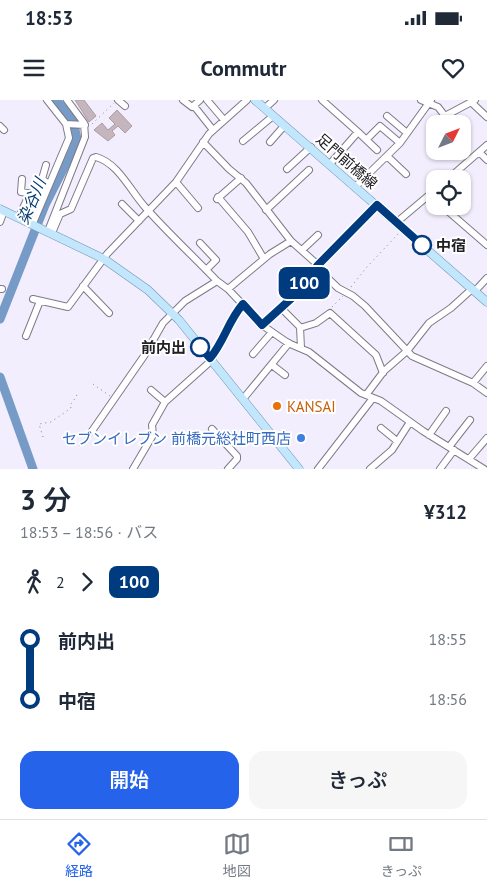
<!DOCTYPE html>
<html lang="ja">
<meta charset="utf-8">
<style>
:root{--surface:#fff;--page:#f6f6f7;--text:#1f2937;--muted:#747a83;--line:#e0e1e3;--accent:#2563eb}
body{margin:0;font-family:"PT Sans","Noto Sans JP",sans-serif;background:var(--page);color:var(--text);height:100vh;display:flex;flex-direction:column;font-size:19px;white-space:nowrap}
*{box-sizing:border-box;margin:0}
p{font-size:16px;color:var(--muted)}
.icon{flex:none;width:28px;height:28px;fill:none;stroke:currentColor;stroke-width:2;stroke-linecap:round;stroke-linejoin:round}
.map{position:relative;height:369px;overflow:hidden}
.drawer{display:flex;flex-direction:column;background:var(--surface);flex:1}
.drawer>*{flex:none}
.badge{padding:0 10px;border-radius:8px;font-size:18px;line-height:32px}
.needle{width:32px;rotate:48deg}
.buttons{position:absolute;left:426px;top:15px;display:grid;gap:10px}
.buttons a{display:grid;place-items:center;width:45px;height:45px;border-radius:10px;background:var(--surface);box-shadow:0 1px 4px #0004;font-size:25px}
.map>.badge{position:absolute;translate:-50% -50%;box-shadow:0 0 0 2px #fff}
.legs{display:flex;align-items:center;gap:8px;height:55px;padding:0 20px;font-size:16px}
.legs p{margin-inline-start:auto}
.headline{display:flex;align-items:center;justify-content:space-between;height:85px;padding:0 20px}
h1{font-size:28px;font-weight:600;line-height:38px}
.primary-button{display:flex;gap:10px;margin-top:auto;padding:10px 20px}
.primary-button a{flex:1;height:58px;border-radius:15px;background:var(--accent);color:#fff;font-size:20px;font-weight:600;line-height:58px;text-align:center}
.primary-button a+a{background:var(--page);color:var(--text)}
ul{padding:0 20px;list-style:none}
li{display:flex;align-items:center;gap:18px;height:60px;font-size:19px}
li i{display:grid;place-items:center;width:8px;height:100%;margin:0 6px;background:currentColor}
li i::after{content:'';width:12px;height:12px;margin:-6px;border:4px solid;border-radius:50%;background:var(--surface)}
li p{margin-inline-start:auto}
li:first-child i{background:linear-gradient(#0000 50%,currentColor 0)}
li:last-child i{background:linear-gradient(currentColor 50%,#0000 0)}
.status{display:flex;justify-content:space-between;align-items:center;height:35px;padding:0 25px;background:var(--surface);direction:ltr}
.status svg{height:14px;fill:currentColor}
header{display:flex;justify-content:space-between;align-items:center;height:65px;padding:0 20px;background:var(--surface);font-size:22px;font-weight:600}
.tabs{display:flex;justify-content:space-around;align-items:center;height:70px;border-top:1px solid var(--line);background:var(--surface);font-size:14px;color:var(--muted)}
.tabs a{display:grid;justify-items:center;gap:2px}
.tabs .active{color:var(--accent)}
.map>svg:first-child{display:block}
</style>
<div class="status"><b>18:53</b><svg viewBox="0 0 49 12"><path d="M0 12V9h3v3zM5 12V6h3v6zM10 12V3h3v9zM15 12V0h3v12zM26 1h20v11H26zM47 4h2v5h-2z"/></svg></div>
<header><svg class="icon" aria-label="menu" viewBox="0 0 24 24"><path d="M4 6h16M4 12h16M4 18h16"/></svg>Commutr<svg class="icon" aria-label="heart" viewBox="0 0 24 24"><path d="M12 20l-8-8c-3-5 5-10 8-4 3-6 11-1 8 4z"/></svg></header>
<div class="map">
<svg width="487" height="369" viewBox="0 0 487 369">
<rect width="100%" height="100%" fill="#f2eefd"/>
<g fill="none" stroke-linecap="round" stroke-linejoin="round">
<path stroke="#769bc7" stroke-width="1" d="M410,326l12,8
M340,346l25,-32"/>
<path stroke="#769bc7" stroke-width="9" d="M0,219l45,-114 28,-55 4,-11 -4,-19 -17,-20
M0,277l33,92"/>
</g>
<path fill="#c5b6be" stroke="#ac9da5" d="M75,0h9l12,16 -7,6z
M117,10l15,16 -7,7 -7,-7 -6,5 3,4 -7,6 -14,-11 8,-7 6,7 7,-6 -6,-6z"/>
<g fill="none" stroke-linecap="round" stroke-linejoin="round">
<g stroke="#7e7a87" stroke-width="8">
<path id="minor" d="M118,0l7,6
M183,0l9,7 8,-7
M207,0l17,20
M322,0l36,32 -28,32
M421,0l17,7 7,9 30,-16
M471,2l16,15
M194,6l19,24
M265,8l9,-8
M387,16l20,17
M66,24l19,1
M0,26l4,4
M358,32l19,18
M367,39l13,-13 20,17
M243,41l30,-25
M203,42l26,27 17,14 45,58 27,24
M270,42l14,-16
M479,52l8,8
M387,56l19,18
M287,69l24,-22
M22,79l-1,13 19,3 6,-13 -4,-3 4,-14
M448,79l39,-34
M176,82l22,26
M356,86l44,-43 31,-43
M429,95l6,5
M218,97l30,35 16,27
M217,99l24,-21
M122,104l17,17
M442,106l45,39
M266,110l43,-40
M19,117l10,-22
M0,122l4,-11
M397,122l38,-32
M33,123l36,-85 -3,-14 -19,-24
M48,131l37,-94 -1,-14 -17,-23
M52,133l8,-19 11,-5 22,-51 3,-1c22,6 34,33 49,50 22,25 49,50 72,74l11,8 34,36 26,18 21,9 52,41 20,8 42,30 61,38
M200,143l16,17 -10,10
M302,150l16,-15
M316,167l22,21 15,8 12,10 47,50 61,27 14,10
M83,186l26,27
M0,189h2
M228,189l42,-35 21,-13
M475,191l12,-13
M33,199l35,8 39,-53 69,-72 33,-48 38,-34
M281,208l19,19 1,21
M262,225l32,-29 24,-31 59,-60
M300,228l16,-5 14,-10 46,42 7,18
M26,236l14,-35
M253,254l19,-22
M210,258c14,-16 18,-38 33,-54
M272,265l13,10
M473,283l14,-17
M151,290l14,12
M366,295l18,-24 23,-20 22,-28 22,-15 21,-19
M243,299l46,-56
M381,328l16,13
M212,329l25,27v3l-9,10
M92,331l52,-75 19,-33 22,-22 32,-20
M429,335l17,-24
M449,347l21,-27
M469,359l18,-21
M133,369l20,-34 -1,-10 13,-23 47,-42
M318,369l55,-71
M370,369l22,-19 18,-28
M440,369l14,-19"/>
</g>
<g stroke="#6f96ae" stroke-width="9">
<path id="major" d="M255,0l232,202
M0,109l104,50 44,31 31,30 120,149"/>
</g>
<path stroke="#83818b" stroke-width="1" stroke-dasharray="1 4" stroke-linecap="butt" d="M92,24l22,-21
M351,187l15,-19 33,-35
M332,207l11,-11
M93,284l17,12
M43,337l-4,-13 12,-2 20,-14 -1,-3 7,-9 -1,-2
M79,346l9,-11"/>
<use href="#minor" stroke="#fff" stroke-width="6"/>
<use href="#major" stroke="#c2e6fb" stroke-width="8"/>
</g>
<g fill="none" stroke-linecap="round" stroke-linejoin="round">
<g stroke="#fff" stroke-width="11">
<path id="line-1" d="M200,247l10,11c14,-16 18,-37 33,-54l19,21 32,-29 24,-31 59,-60 45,40"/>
</g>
<use href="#line-1" stroke="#003b80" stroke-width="8"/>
</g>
<g fill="#fff" stroke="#003b80" stroke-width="2.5">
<circle cx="422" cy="145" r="9"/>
<circle cx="200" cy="247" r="9"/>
</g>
<circle fill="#e8710a" stroke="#fff" stroke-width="2" cx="277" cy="306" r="5"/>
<circle fill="#3f7fe0" stroke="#fff" stroke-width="2" cx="301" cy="338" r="5"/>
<g text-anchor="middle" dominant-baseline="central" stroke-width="4" stroke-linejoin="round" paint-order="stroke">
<g font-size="15" fill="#212025" stroke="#fff">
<text transform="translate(347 61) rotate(41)">足門前橋線</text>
</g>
<g font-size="15" font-weight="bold" fill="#212025" stroke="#fff" text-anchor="start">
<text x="436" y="145">中宿</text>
<text x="186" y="247" text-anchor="end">前内出</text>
</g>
<g font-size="15" fill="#c56008" stroke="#fff" text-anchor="start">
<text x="287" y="306">KANSAI</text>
</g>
<g font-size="15" fill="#366cbe" stroke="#fff" text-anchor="end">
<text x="291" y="338">セブンイレブン 前橋元総社町西店</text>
</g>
<g font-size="16" font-style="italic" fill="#043d72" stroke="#fff">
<text transform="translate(31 101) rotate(-67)">染谷川</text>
</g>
</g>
</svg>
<div class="buttons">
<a><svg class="needle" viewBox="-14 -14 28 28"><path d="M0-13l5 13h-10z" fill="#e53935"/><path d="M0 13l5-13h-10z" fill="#747a83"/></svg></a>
<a><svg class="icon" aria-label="locate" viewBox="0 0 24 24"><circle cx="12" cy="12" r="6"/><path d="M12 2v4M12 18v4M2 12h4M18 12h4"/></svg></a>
</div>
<b class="badge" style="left:304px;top:183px;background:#003b80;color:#fff">100</b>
</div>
<section class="drawer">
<div class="headline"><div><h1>3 分</h1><p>18:53 – 18:56 · バス</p></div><b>¥312</b></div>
<div class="legs"><svg class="icon" aria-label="walk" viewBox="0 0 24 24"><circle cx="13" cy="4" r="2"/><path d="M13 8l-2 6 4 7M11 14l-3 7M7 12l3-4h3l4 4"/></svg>2<svg class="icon" aria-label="forward" viewBox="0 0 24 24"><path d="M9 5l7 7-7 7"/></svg><b class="badge" style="background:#003b80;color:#fff">100</b></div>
<ul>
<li><i style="color:#003b80"></i><b>前内出</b><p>18:55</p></li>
<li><i style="color:#003b80"></i><b>中宿</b><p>18:56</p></li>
</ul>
<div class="primary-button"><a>開始</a><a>きっぷ</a></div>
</section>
<nav class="tabs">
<a class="active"><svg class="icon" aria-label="directions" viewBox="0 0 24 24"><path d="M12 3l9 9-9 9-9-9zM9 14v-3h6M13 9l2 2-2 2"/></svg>経路</a>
<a><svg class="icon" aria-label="map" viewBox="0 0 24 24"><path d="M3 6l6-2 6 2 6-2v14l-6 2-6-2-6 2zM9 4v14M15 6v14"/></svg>地図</a>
<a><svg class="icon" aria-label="tickets" viewBox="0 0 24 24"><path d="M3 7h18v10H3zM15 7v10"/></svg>きっぷ</a>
</nav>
